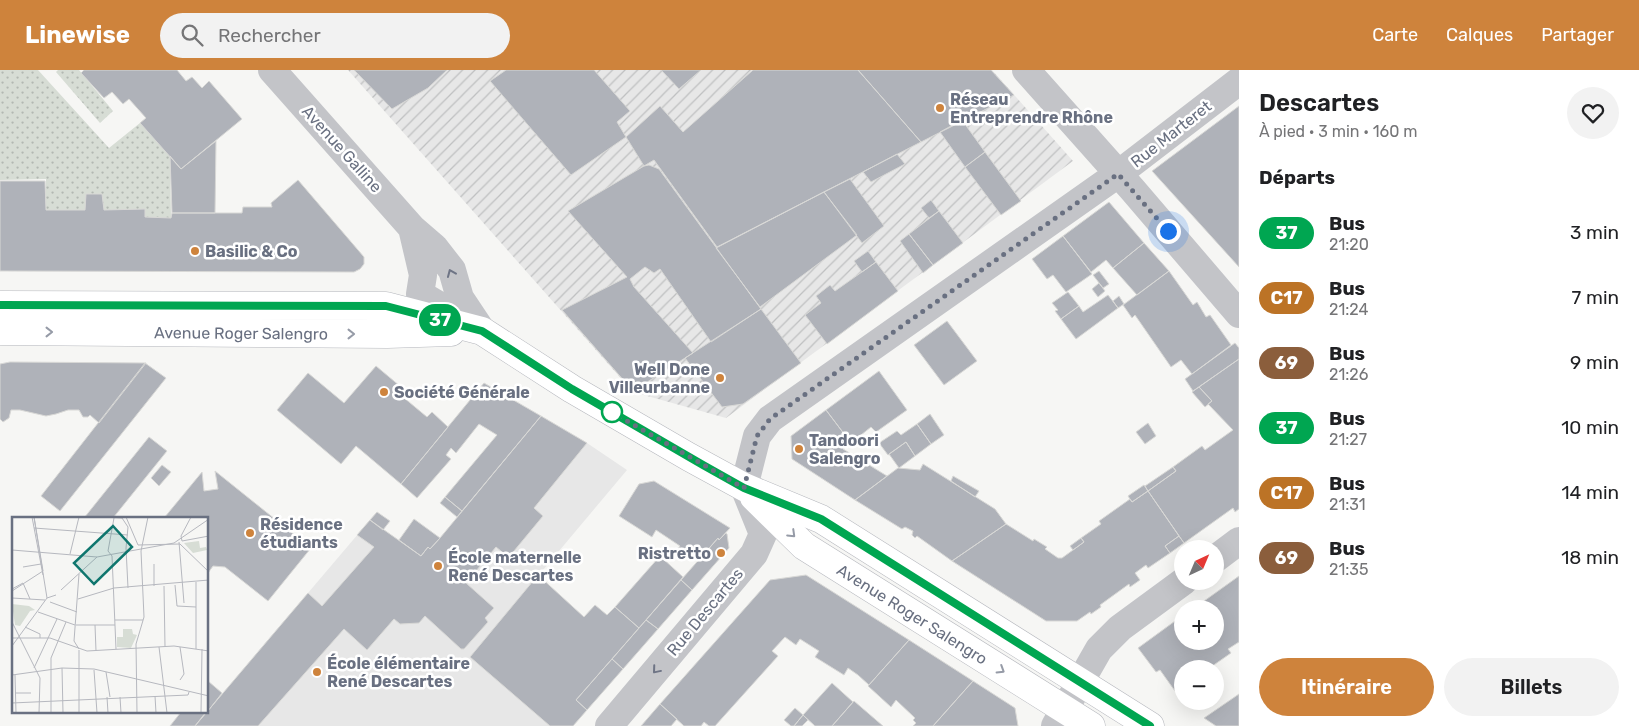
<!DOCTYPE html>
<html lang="fr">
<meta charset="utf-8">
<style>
:root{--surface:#fff;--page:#f2f2f2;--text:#202124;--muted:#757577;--accent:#ce833c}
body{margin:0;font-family:Rubik,sans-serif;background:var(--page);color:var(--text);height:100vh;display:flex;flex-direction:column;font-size:19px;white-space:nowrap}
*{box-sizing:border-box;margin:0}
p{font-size:16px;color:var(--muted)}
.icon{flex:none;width:28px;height:28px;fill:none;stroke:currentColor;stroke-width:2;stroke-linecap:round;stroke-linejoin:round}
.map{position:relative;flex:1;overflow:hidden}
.side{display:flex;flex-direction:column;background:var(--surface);width:400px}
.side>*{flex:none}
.badge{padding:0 10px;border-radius:16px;font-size:18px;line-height:32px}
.needle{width:32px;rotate:44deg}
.buttons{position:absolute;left:1174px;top:470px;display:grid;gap:10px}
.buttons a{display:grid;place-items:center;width:50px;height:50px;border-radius:50%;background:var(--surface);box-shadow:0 5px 20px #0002;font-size:25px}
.you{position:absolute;width:25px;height:25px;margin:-12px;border:4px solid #fff;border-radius:50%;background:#1a73e8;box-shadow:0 0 0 8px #1a73e833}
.map>.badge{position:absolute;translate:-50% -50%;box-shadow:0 0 0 2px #fff}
h2{padding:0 20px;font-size:19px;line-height:45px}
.round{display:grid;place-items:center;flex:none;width:52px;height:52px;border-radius:26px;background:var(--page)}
.headline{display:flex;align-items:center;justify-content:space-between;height:85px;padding:0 20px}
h1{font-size:24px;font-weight:600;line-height:38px}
.action{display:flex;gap:10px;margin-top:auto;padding:10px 20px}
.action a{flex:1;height:58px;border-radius:30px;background:var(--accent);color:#fff;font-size:20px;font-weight:600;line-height:58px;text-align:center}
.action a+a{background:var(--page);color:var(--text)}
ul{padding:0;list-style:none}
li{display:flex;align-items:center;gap:15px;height:65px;padding:0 20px}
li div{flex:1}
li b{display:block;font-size:19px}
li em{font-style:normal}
li .badge{min-width:55px;font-weight:700;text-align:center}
header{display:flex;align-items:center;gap:30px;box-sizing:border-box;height:70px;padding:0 25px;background:var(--accent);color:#fff}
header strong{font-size:24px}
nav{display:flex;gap:28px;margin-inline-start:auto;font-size:18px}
.search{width:350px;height:45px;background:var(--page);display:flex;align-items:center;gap:12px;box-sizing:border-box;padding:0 18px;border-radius:28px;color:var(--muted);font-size:19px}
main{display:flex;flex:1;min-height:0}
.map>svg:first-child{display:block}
</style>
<header>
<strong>Linewise</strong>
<div class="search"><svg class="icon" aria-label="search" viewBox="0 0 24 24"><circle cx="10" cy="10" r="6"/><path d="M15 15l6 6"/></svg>Rechercher</div>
<nav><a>Carte</a><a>Calques</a><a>Partager</a></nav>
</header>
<main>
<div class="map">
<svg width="1239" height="656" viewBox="0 0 1239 656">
<defs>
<pattern id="industrial-furrows" width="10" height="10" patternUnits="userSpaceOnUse" patternTransform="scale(1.25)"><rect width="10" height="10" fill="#e7e7e7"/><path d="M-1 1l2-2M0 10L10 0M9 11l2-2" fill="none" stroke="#bfc0c1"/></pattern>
<pattern id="grass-dots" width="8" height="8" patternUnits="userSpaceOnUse" patternTransform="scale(1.25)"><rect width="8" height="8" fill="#d7ddd5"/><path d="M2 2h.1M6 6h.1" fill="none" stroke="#b2b8b2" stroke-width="1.8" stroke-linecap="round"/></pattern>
</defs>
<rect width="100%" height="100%" fill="#f6f6f4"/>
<path fill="#e7e7e7" d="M541,346l46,27 40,27 -157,187 80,69h-355l175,-206 51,36 7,-9 12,-9z"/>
<path fill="url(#industrial-furrows)" d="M348,0h644l81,91 -347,257 -93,-26z"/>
<path fill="url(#grass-dots)" d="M0,0h38l71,78 31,-25 30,33 1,62 -26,-1v-8l-41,1 -2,-16h-16l-1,16h-39v-31l-46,1z
M58,0h21l34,41 -13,12 -44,-51z"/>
<path fill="#afb2b9" stroke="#d8d8d6" d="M84,0h93l9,11 6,-4 10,11 7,-7 33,38 -61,50 -41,-46 6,-5 -17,-19 -6,5 -11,-12 -8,6 -23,-25z
M354,0h93l-19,18 -36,21z
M506,0h88l36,41 -13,11 9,15 -55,38 -81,-94z
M661,0h40l-22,19z
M753,0h105l63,72 -204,105 -63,-87 -10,6 -18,-29 34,-31 23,26z
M858,0h133l23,25 -93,47z
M1239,36v161l-87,-96z
M962,50l23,32 -20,15 -25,-35z
M216,71l-1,72h-43l-2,-57 11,13z
M985,82l36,49 -20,14 -36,-48z
M897,84l8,10 -34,18 -8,-10z
M649,95l10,4 102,140 -50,33 -51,-73 -6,4 -9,-6 -15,12 4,8 59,66 -60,38 -71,-81 65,-33 -59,-66 76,-45z
M850,109l34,47 -22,17 -38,-51z
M298,110l66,77v7l-4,5 -6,3 -354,-1v-90h45l1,29h39l1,-16h16l2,16 41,-1v8l26,1 1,-5h70l1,-6h29l-1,-4z
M824,122l33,43 -97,72 -44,-59z
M931,130l8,11 -10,7 -8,-10z
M1109,132l35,41 -31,25 -7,-8 -15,12 -28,-36z
M939,141l24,32 -30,22 -24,-31z
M909,164l24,31 -10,8 -23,-32z
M1063,166l29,38 -26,18 -13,-17 -6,4 -15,-20z
M1144,173l25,28 -32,24 -24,-27z
M868,181l8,11 -14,10 -8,-11z
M876,192l22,29 -71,53 -22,-29 16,-12 -5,-7 14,-11 5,6z
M1099,201l10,13 -6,4 -10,-13z
M1169,201l24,34 4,-3 9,15 4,-2 21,30 -39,29 -11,-14 -10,7 -36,-52 -3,3 -9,-13z
M1099,213l6,8 -7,6 -6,-8z
M1068,222l11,14 -18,13 -6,-8 3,-1 -6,-7z
M1108,225l10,13 -42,31 -15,-20 18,-13 4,6z
M1119,226l5,8 -6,4 -5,-7z
M761,239l40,54 -58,41 -21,3 -37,-49z
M947,251l30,40 -33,24 -30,-40z
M1235,273l4,5v11l-46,32 -8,-12z
M1239,289v150l-4,3 -2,-4 -49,35 -36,-52 28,-20 -3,-4 29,-21 3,4 28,-20 -25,-26 4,-3 -13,-14z
M10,292l136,1 -47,60 -9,-8 -2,2h-5l-4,-7h-11l-12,4 -10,2 -26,-6h-9l-2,8 -6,4 -3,-3v-55z
M145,293l21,15 -106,133 -19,-15z
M376,296l31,26 -4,5 24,20 5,-5 16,15 -47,57 -45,-38 -15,18 -64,-54 31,-37 36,30z
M879,301l28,39 -31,22 -5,-5 -20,16 -25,-33z
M484,313l57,33 -79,95 -17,-14 52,-62 -18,-11 -23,29 -5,-5 -5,7 5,4 -34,39 -16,-14z
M1199,317l13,14 -7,6 -13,-15z
M826,340l25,33 -8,6 44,27 -32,24 -63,-41 -1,-23z
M930,344l14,21 -13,9 -14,-20z
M541,346l46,27 -53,65 9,8 -34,41 -2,-1 -11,-9 -30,36 28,25 -9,10 3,4 -24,27h-3l-36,-33 -6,7 -19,1 -6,-5 -27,31 -23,-21 -86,97h-63l113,-133 14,13 52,-59 -17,-12 13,-15 51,36 7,-9 2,2 10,-11z
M1148,353l8,13 -11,8 -9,-12z
M917,354l14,20 -16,12 -9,-14 -18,13 -9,-12 18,-12 4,4z
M149,367l18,14 -54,67h-29z
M906,372l9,14 -16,12 -10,-14z
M923,394l72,45 11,15 -54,37 -35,-25 -2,2 -3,-3 1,-4 -8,-4 -3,2 -47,-29 43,-32 22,2z
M162,395l9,7 -12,14 -8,-8z
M1173,397l3,4 -28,20 -3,-5z
M215,401l96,77 -43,53 -43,-34 -12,-1 -5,7v-55h-44l38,-46 2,19 14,-2z
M953,406l26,15 -4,6 -24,-16z
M654,411l76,47 -11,12 -1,-2 -18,21 -15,-9 -3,4 -5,-3 3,-5 -24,-16 -4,7 -33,-21 20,-32z
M1144,415l4,6 -16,11 -4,-6z
M1148,421l31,45 -14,10 5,7 -22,15 -2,-3 -11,8 5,7 -10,7 -1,-3 -29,21 1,2 -10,7 -1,-2 -13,9h-31l-94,-60 54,-37 27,17 1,-2 13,8 -2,2 13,9h4l22,-16 -3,-4 20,-14 -2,-3 31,-22 2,3z
M445,427l17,14 -5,6 -17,-14z
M377,442l13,9 -7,9 -13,-10z
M414,449l26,19 -10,11 -2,-2 -7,9 -22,-16z
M726,463l1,1 2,14 -37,42 -11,-10 37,-42 1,2z
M1179,466l5,7 -14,10 -5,-7z
M1081,468l3,4 -11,8 -3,-4z
M660,486l23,21 -44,51 -24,-21z
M538,505l46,42 11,-12 12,10 8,-8 24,21 -63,72 11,10 -14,16h-23l-80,-69z
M806,505l103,65 -40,45 -11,-10 -10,-7 -4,7 -29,-18 4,-6 -19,-12 -4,6 -11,-8 -13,14 6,5 -63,70h-6l-5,-4 -3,4h-17l-24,-22 110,-124z
M1239,506v66l-11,7 3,4 -23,16h-26v18l-7,4 -15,-21 -4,2 -18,-24 44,-32v25h33v-32h-22z
M681,510l11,10 -34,39 -12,-9z
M646,550l12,9 -35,40 -11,-10z
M909,570l64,41 -40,45h-20l3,-3 -3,-3 2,-2 -19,-18 -5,7 -23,-21z
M612,589l11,10 -36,41 -11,-10z
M208,611l14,12 -14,18z
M973,611l42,27 3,18h-85z
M832,613l21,19 -21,24h-17l-12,-11z
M1239,624v32h-23l-12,-8z
M854,631l29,25h-51z
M660,634l17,15 -6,7h-30z
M795,638l8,7 -9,11h-3l-7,-6z
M181,642h25l-11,14h-25z
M803,645l5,5 -6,6h-8z"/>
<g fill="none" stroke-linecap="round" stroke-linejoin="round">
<g stroke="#b5b7bd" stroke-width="29">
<g id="secondary">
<path d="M0,235l386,1 96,25 90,58 117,68 55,30 77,32 329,207"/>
<path id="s1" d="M0,261l387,3 64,-2"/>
<path id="s2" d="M754,427l50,49 287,180"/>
</g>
</g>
<path stroke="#c3c4c8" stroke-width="28" d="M272,0l140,158 22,19 18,23 8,28 22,33
M1026,0l106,119 107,125
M412,158l11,47 -3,19 52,31
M1215,489l24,-18
M609,656l145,-172 9,-20 -19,-47 13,-51 13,-17 348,-245 121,-93
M1055,656l44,-77 21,-21 64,-47"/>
<use href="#secondary" stroke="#fff" stroke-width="28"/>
</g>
<defs><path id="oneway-chevron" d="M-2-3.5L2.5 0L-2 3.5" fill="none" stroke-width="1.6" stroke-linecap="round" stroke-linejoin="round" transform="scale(1.25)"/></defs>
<g stroke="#6e7485">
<use href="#oneway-chevron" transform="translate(451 203) rotate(-113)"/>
<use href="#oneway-chevron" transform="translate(656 600) rotate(130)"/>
</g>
<g stroke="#969ba7">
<use href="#oneway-chevron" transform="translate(49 262)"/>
<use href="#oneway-chevron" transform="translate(351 264)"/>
<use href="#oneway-chevron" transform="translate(792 464) rotate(44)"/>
<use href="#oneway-chevron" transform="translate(1001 600) rotate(32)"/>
</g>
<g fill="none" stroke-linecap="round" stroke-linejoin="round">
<g stroke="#fff" stroke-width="11">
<path id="line" d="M0,235l386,1 96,25 90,58 131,76 41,23 77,31 329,207"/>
</g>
<use href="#line" stroke="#00a651" stroke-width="8"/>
<path stroke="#697081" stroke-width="5" stroke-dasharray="0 9" d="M612,342l-4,-2 136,78 13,-52 13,-17 348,-245 50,57"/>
</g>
<g fill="#ce833c" stroke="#fff" stroke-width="2">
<circle cx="940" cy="38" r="5"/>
<circle cx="195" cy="181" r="5"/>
<circle cx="720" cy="308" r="5"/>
<circle cx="384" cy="322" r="5"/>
<circle cx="799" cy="379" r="5"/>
<circle cx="250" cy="463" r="5"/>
<circle cx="721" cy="483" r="5"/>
<circle cx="438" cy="496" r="5"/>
<circle cx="317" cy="602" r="5"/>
</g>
<circle fill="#fff" stroke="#00a651" stroke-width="2.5" cx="612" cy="342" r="10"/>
<g text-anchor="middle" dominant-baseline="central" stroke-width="5" stroke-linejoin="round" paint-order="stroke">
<g font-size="16" font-weight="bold" fill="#697081" stroke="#fff" text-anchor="start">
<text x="950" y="29">Réseau<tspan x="950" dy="18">Entreprendre Rhône</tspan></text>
<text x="205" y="181">Basilic &amp; Co</text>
<text x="710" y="299" text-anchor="end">Well Done<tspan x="710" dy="18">Villeurbanne</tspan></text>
<text x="394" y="322">Société Générale</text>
<text x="809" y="370">Tandoori<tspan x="809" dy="18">Salengro</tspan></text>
<text x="260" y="454">Résidence<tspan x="260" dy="18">étudiants</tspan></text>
<text x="711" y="483" text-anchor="end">Ristretto</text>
<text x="448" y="487">École maternelle<tspan x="448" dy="18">René Descartes</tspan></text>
<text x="327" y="593">École élémentaire<tspan x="327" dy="18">René Descartes</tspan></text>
</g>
<g font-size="16" fill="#697081" stroke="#fff">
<text transform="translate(1171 64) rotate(-38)">Rue Marteret</text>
<text transform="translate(342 79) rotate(48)">Avenue Galline</text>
<text stroke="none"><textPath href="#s1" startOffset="241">Avenue Roger Salengro</textPath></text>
<text transform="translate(705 542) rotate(-50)">Rue Descartes</text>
<text stroke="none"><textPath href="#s2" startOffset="198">Avenue Roger Salengro</textPath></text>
</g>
</g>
<g transform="translate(12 447)">
<rect width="196" height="196" fill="#f6f6f4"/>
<path d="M187,24l1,7 6,-1 1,3 -14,3 -9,-10zM0,87l17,2 6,4 -5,1 -10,15 -5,-1zM111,112h9l1,5 4,1 -6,13 -14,-1v-10h6z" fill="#d7ddd5"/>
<path fill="none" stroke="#b6b8bf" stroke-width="1" d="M20,0l11,58M22,0l13,81M90,0l20,1 6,9 -2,21 2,40M114,0l12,28 42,-1 29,28M179,0l-10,19 1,5 27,-5M102,1l-6,33 4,5 4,93M22,11l94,7M167,25l5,61M0,33l85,7M58,37l9,-37M142,47v22M11,50l18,-3M184,65v67M163,68l2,21 19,1M152,69l1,61M0,72l11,-6 7,16M49,73l36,-33 77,-14 35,-24M0,74l31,-20 -9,-54M0,81l33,2M66,82l36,-11 95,-8M38,85l27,10M26,95l37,13M103,103h28M0,105l28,56 -1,35M64,108h39M83,108l1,26M13,110l15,7v4M0,121h38l37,13 87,-5 35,5M0,129l35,-48 9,-3M147,130l8,66M168,130l4,27 -4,6M67,132l-5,-8 5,-67M22,151l23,-49M50,151l1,45M82,153l3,43M94,155l4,25M0,158l50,-7 32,1 115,27M3,158l1,38M3,176h16M143,179l1,17M95,180l1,16M108,180l1,16M0,186l176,-8 1,-3M39,196v-55l15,-36M67,196v-63M125,196l-1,-69 8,-27 -3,-66 7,-34M189,196l1,-64"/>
<path fill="#0f766e" fill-opacity="0.15" stroke="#0f766e" stroke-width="2.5" d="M101,9l19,21 -38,37 -20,-21z"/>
<rect width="196" height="196" fill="none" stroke="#697081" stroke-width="2.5"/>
</g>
</svg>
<div class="buttons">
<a><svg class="needle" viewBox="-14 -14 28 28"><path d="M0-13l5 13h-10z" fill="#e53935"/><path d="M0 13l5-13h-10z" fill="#757577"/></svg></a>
<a>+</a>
<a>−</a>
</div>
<div class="you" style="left:1168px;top:161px"></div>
<b class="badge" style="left:440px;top:250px;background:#00a651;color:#fff">37</b>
</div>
<section class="side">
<div class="headline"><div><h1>Descartes</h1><p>À pied · 3 min · 160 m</p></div><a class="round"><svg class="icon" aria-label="heart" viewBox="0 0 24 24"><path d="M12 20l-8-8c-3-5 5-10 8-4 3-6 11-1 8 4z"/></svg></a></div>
<h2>Départs</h2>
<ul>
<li><span class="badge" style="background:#00a651;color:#fff">37</span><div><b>Bus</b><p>21:20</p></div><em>3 min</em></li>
<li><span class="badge" style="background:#bc7326;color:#fff">C17</span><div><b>Bus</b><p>21:24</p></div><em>7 min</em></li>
<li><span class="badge" style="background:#8b5e3c;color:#fff">69</span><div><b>Bus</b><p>21:26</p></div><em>9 min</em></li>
<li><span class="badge" style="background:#00a651;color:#fff">37</span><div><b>Bus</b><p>21:27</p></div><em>10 min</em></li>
<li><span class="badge" style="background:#bc7326;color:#fff">C17</span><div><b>Bus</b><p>21:31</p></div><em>14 min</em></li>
<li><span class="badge" style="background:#8b5e3c;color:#fff">69</span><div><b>Bus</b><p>21:35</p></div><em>18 min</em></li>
</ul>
<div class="action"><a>Itinéraire</a><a>Billets</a></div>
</section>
</main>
